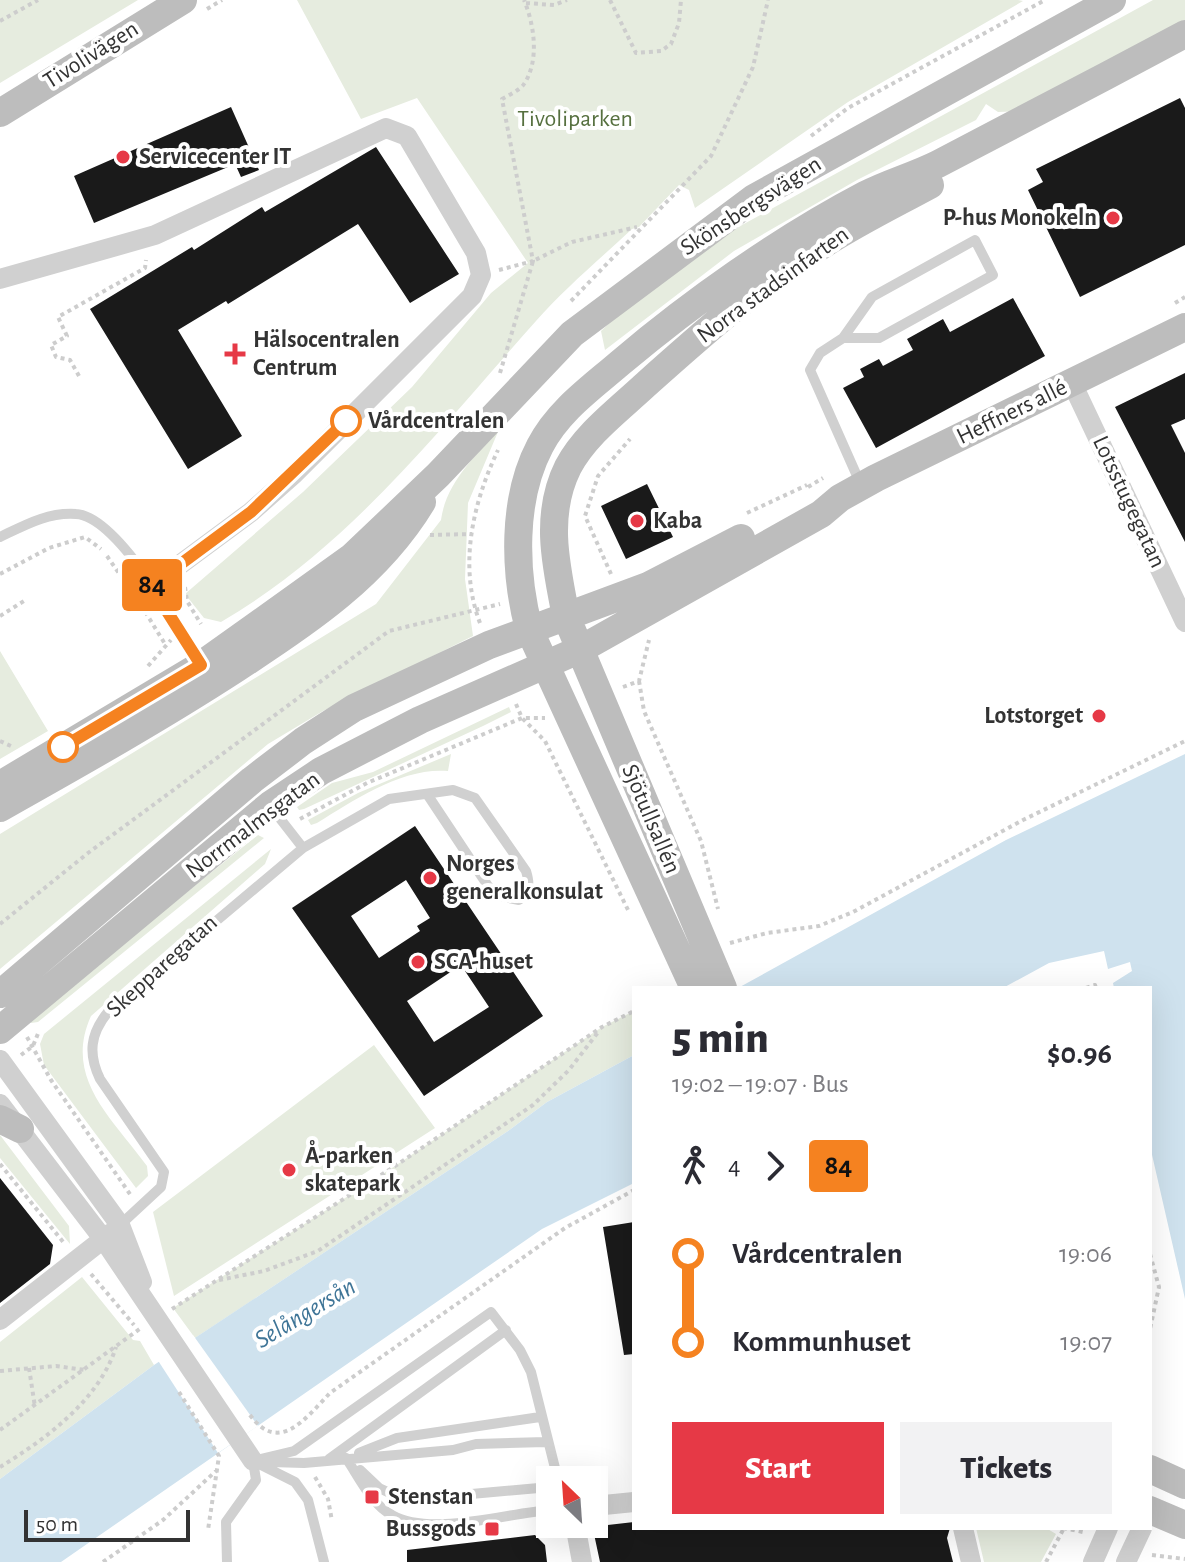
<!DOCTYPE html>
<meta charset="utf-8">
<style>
:root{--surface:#fff;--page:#f2f2f3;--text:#2b2b33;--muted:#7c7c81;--accent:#e63946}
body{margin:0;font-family:"Alegreya Sans",sans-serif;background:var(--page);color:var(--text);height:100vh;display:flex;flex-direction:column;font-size:30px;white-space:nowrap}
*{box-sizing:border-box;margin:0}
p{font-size:26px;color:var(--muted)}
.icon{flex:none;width:44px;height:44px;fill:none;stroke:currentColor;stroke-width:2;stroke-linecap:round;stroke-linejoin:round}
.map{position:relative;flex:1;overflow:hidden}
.details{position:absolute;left:632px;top:986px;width:520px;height:544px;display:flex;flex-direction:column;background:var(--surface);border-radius:0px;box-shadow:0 8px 32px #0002}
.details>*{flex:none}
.badge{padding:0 16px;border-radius:6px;font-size:28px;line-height:52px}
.needle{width:52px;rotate:335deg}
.fabs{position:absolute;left:536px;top:1466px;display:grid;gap:16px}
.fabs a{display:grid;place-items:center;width:72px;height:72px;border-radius:0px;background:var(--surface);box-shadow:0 8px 32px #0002;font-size:40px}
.scale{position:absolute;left:24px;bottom:20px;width:166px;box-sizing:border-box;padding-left:8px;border:4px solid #333;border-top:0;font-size:22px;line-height:28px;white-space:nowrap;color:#333;-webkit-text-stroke:6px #fff;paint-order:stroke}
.map>.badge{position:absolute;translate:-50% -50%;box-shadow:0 0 0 4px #fff}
.legs{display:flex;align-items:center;gap:12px;height:88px;padding:0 40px;font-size:26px}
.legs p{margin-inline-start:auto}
.overview{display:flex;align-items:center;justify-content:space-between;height:136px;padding:0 40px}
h1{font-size:44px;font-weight:800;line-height:60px}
.button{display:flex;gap:16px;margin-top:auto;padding:16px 40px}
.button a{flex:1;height:92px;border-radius:0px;background:var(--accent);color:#fff;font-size:32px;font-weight:800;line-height:92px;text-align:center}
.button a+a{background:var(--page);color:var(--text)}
ul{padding:0 40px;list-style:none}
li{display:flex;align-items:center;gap:28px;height:88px;font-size:30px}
li i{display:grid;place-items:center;width:12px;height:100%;margin:0 10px;background:currentColor}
li i::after{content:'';width:20px;height:20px;margin:-10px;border:6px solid;border-radius:50%;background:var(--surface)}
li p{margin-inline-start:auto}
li:first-child i{background:linear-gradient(#0000 50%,currentColor 0)}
li:last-child i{background:linear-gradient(currentColor 50%,#0000 0)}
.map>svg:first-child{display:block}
</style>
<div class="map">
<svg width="1185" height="1562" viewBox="0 0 1185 1562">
<rect width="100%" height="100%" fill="#fff"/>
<path fill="#e6ecdf" d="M0,0h138l-138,83z
M297,0h721l5,1 -175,101 -153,106 -6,-18 -10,-5 -40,42 -7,2c-32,30 -67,59 -96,92 -97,109 -188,227 -315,301l-17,-4 -19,-24 118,-102 109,-105 79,-94 37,-30 -111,-165 -56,21z
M1153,0h32v25l-164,86 -23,1 -12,-8 -10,16 -119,60 -123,71 -129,99 -4,-19 24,-23 106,-77z
M500,427l-32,76 -3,76 8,57 -150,75 -55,33 -268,225v-135l376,-230 65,-84c5,-38 36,-65 59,-93z
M0,651l48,80 -48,28z
M509,707l2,5 -28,14 -179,83 -5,1 -2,-3 35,-24 41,-11z
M451,754l-3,17c-45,-4 -94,29 -131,52l-6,2 -3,-5 50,-27z
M258,835l6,3 -226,184 -7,1 -1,-5z
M271,849l-6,15 -174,152c-28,62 21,102 56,150l1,10 -12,12 -92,-123 -4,-21 4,-10z
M634,1011v44l-87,47 -39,29 -313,207 -22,-30 219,-140 210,-141z
M374,1045l61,83 -261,168 -21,-84z
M0,1135l69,91 1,18 -70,-86z
M82,1277l51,63 7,1 14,24 -154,114v-137z
M976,1528h70l10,6 -15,28h-57z"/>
<path fill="#cfe2ee" d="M1185,754v545l-35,-153v-158h-36l-1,-5 19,-12 -2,-9 -22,7 -4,-18 -55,12 -46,25h-265l268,-148z
M634,1055v128l-92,46 -481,333h-61v-83l154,-114 354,-234 39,-29z"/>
<path fill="#fff" d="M193,1335l65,91 -40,27 -61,-94z"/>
<path fill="#1a1a1a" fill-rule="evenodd" d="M1180,98l5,10v137l-105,52 -52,-107 15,-8 -7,-13z
M231,107l28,63 -18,7 -5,-11 -8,1 -134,56 -20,-47z
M376,147l83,127 -49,29 -52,-79 -130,80 -2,-3 -48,29 64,106 -54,33 -98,-160 102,-62 2,3 68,-43 3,5z
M1013,298l32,58 -169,92 -33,-60 21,-11 -4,-8 19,-10 4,7 30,-16 -6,-11 36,-20 7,13z
M1185,373v46l-14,6 14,28v89l-70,-135z
M647,484l26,53 -47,22 -25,-53z
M415,826l128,190 -119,80 -132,-188zM406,880l24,38 -13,8 3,5 -41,27 -28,-42zM461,965l28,42 -55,35 -27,-41z
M0,1178l53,67 -3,19 -50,39z
M634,1222v132l-10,1 -21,-128z
M634,1522v6h316l-3,10 6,24h-353l-6,-28 5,-8z
M535,1535l10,10 2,17h-140v-12z"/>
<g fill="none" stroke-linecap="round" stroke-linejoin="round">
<path stroke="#cdcdcd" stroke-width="4" stroke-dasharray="4 4" stroke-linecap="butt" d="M610,0l26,53 25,-2 10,-7 8,-21 2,-23
M526,3l28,2 13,-5
M207,9l15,-9
M0,21l38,-21
M811,136l37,-28 197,-108
M499,270l34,-9 -31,-162c7,-4 18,-9 22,-15 16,-24 10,-60 0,-84
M571,301l140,-145 42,-89 15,-67
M1175,303l10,-6
M500,373l33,-112 39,-19 65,-15
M79,376l-9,-16 -14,-3 -5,-12 16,-9 -9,-19 87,-49 1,-8
M808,487l15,-9
M747,513l60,-28
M430,535l42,-1
M107,556l22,32
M0,574l49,-26 36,-11 16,12
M611,574l-26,-58 13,-40 32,-37
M185,587l2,14 14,23
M141,605l24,39
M0,616l24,-15
M480,623c-22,-58 -7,-120 18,-173
M148,666l23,-26
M639,681l5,30 57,130 17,68
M623,687l16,-6 10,-41
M516,704l6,14 23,23 84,171
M0,741l13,6
M300,819l67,-36 155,-65h23
M0,924l88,-71 301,-222 111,-27
M730,943l37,-10 52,-7 34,-14 170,-92 162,-79
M1086,988l9,-3 1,3
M27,1037l24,43 81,117
M21,1055l12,-9 6,-15
M0,1164l64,79
M1150,1254l9,33 -9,42
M91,1274l43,51
M219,1280l45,-9 54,-20 215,-146 36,-35 30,-39
M172,1309l220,-141 210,-141 32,-16
M29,1368l6,39
M0,1371l56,-5 29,4
M179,1392l40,64 -11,74
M250,1415c29,40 56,3 80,-22l235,-165 69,-38
M0,1430l141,-102
M0,1467c46,-28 99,-67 116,-120
M315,1477l13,22 4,22
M1063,1528l20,4
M1152,1555l33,4
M103,1562l60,-42 54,-50
M1046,1562l18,-34"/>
<path stroke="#d0d0d0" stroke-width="10" d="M843,338l29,-41 103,-57 18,35 -114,63h-36l-23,15 -10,17 51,115
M0,537c25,-12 48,-25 76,-23 41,2 104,113 123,148
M271,807l32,41 86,-49 64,-9 22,8 51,73c4,13 4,20 -7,29l-25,-5 -67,-101
M120,1225l41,-38 3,-15 -64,-93c-12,-25 -10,-45 8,-67l195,-164
M359,1453l38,-15 143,-21
M346,1458c13,19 25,46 46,57 39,22 115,-2 158,-5
M329,1459l177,-129
M253,1461l41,-10 197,-139 29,38 11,22 27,108
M253,1461l42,21 13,18 16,62
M271,1462l33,1 149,-13 23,-6 70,-2
M360,1470l19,18 26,12 145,-13
M227,1562l-1,-40 30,-42 -3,-19"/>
<path stroke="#d0d0d0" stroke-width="20" d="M0,279l155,-44 231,-107 21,8 69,117 5,22 -9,21 -178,178 -43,38 -100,74
M1072,383l113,239
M0,1060l120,165 22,57
M0,1104l104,136 149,221
M0,1320l111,-87
M594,1506l40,-4
M575,1524l7,38
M963,1528l8,34
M1093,1562l15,-34
M1126,1562l16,-34"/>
<path stroke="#bdbdbd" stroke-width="28" d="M0,113l183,-113
M0,785l201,-120 151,-108 86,-82 134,-141 182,-136 358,-198
M0,808c80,-45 160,-90 237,-140 71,-46 141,-93 185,-166
M694,988l-165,-359c-15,-57 -17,-130 11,-183 18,-35 51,-58 80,-83 72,-61 161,-124 245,-168 23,-12 49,-19 73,-31 82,-43 165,-86 247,-130
M723,988l-157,-372c-10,-50 -22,-101 2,-149 17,-32 49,-56 75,-80 57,-51 115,-103 181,-143 34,-22 71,-40 106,-59
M0,994l252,-214 51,-39 51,-33 135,-63 159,-59 93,-48
M0,1030l270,-225 51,-34 99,-51 161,-71 240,-135 19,-16 36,-20 309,-151
M0,1119l20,10
M1150,1469l35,16
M1150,1510l35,15"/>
</g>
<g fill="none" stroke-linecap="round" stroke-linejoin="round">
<g stroke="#fff" stroke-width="18">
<path id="line-1" d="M63,747l138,-82 -50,-79 100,-74 95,-91"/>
</g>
<use href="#line-1" stroke="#f58220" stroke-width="12"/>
</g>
<g fill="#e63946" stroke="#fff" stroke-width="3">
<circle cx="123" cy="157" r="8"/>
<circle cx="1113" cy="218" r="8"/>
<path d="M231 342h8v8h8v8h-8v8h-8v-8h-8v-8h8z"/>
<circle cx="637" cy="521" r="8"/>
<circle cx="1099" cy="716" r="8"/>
<circle cx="430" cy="878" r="8"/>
<circle cx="418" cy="962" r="8"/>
<circle cx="289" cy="1170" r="8"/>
<rect x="364" y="1489" width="16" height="16" rx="4"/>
<rect x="484" y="1521" width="16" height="16" rx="4"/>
</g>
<g fill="#fff" stroke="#f58220" stroke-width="4">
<circle cx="346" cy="421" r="14"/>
<circle cx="63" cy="747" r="14"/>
</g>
<g text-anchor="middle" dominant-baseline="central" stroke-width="8" stroke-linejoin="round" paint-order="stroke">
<g font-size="24" fill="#333" stroke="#fff">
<text transform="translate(91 55) rotate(-32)">Tivolivägen</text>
<text transform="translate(751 206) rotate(-33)">Skönsbergsvägen</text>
<text transform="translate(773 285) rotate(-36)">Norra stadsinfarten</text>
<text transform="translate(1012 412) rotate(-26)">Heffners allé</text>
<text transform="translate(1129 502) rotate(65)">Lotsstugegatan</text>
<text transform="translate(651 819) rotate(67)">Sjötullsallén</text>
<text transform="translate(253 825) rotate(-37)">Norrmalmsgatan</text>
<text transform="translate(162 966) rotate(-42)">Skepparegatan</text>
</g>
<g font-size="24" fill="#56703f" stroke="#fff">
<text x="575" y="119">Tivoliparken</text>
</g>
<g font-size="24" font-weight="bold" fill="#333" stroke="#fff" text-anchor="start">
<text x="139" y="157">Servicecenter IT</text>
<text x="1097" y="218" text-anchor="end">P-hus Monokeln</text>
<text x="253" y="340">Hälsocentralen<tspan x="253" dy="28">Centrum</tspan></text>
<text x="653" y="521">Kaba</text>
<text x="1083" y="716" text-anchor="end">Lotstorget</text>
<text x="446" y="864">Norges<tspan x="446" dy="28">generalkonsulat</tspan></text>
<text x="434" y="962">SCA-huset</text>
<text x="305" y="1156">Å-parken<tspan x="305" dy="28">skatepark</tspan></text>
<text x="388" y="1497">Stenstan</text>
<text x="476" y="1529" text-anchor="end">Bussgods</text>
</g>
<g font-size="24" font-weight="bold" fill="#333" stroke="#fff" text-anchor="start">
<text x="368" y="421">Vårdcentralen</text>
</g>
<g font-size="26" font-style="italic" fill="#3f7597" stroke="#fff">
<text transform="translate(305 1313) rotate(-31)">Selångersån</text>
</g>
</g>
</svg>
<div class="fabs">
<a><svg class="needle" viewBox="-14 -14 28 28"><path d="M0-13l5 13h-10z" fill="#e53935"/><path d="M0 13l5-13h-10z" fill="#7c7c81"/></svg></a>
</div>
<div class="scale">50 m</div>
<b class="badge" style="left:152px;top:585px;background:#f58220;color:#111">84</b>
<section class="details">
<div class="overview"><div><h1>5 min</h1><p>19:02 – 19:07 · Bus</p></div><b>$0.96</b></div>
<div class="legs"><svg class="icon" aria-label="walk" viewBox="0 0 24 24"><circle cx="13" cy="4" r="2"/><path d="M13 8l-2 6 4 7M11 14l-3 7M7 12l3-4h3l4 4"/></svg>4<svg class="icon" aria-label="forward" viewBox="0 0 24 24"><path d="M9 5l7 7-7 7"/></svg><b class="badge" style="background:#f58220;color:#111">84</b></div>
<ul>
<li><i style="color:#f58220"></i><b>Vårdcentralen</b><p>19:06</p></li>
<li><i style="color:#f58220"></i><b>Kommunhuset</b><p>19:07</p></li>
</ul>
<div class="button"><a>Start</a><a>Tickets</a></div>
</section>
</div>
